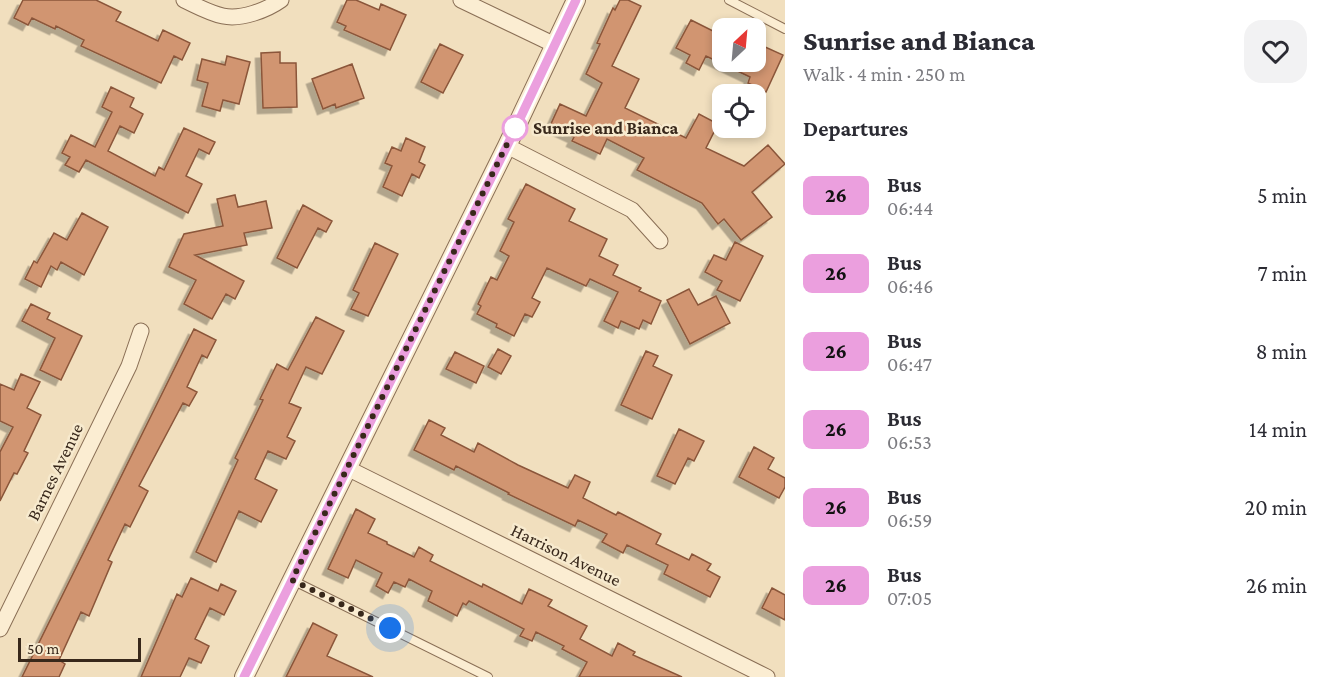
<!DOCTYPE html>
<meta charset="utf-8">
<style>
:root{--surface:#fff;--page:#f2f2f3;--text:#2b2b33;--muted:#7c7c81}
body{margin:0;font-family:"Crimson Pro",serif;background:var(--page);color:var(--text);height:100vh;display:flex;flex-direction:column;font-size:22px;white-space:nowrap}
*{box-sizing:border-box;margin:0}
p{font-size:20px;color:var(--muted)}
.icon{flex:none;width:33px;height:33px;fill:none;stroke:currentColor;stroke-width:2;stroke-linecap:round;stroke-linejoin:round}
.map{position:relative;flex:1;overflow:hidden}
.details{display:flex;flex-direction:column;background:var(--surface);width:540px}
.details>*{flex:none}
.badge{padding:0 12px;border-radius:9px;font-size:21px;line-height:39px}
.needle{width:39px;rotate:26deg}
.fabs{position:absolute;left:712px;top:18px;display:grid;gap:12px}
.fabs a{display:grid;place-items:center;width:54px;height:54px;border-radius:12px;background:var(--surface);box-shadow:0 3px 9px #0003;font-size:30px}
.scale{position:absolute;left:18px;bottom:15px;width:123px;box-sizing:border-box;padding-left:6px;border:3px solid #38281b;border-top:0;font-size:16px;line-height:21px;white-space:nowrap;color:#38281b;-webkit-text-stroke:4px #f7eace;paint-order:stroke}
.you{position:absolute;width:30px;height:30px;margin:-15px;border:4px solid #fff;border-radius:50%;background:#1a73e8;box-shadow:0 0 0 9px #1a73e833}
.map>.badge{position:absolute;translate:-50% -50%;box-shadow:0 0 0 3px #fff}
h2{padding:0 18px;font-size:22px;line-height:54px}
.round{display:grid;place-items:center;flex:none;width:63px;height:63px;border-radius:18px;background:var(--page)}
.overview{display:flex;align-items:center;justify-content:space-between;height:102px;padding:0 18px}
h1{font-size:28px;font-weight:800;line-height:45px}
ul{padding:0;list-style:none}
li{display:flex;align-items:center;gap:18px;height:78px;padding:0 18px}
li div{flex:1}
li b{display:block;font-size:22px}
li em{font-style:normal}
li .badge{min-width:66px;font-weight:700;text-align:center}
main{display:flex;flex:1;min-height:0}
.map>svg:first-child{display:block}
</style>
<main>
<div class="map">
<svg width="785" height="677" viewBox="0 0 785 677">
<defs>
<filter id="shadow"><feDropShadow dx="-5.5" dy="5.5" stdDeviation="0" flood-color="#0004"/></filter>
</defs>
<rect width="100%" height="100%" fill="#f1dfbe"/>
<path fill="#d19571" stroke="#8b563a" stroke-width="1.5" filter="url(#shadow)" d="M23,0h73l25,12 -5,9 42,20 5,-11 27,13 -8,17 -8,-4 -13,27 -80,-37 3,-6 -28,-14 -1,3 -23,-11 -4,7 -14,-7z
M347,0h9l23,10 2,-6 25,11 -16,35 -46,-20 2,-4 -9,-4z
M620,0h8l13,6 -29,60 27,13 -14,29 61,30 13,-24 19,10 -12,24 38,18 24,-21 17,19 -33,28 20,25 -31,23 -17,-21 -6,5 -16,-21 -65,-33 7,-12 -37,-19 -7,15 -28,-13 2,-4 -24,-11 10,-22 26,12 16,-33 -16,-9 14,-30 -3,-1 16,-35 2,2z
M691,20l32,16v26h33l7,-16 20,9 -17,37 -18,-9 2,-6 -44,-21 -7,14 -13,-7 4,-8 -14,-7z
M440,44l23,11 -20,38 -22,-11z
M280,52v11h16l1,44 -34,1 -2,-55z
M227,56l23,6 -11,42 -16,-4 -3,11 -18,-5 6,-23 -11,-3 5,-21 23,6z
M352,64l12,34 -28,10 -1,-4 -12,5 -11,-30z
M111,87l23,11 -4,9 13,7 -9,19 -14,-7 -12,25 47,25 4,-9 5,3 20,-42 31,14 -6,12 -10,-5 -13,27 16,8 -14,29 -102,-53 -7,12 -14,-7 5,-8 -8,-4 9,-18 24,12 17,-35 -10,-5z
M406,138l19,9 -6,15 6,3 -6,13 -7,-4 -10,22 -19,-9 9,-21 -7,-3 7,-16 9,4z
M526,184l49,25 -6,12 38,18 -8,17 19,9 -5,10 28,13 -2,3 22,10 -10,23 -8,-4 -4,9 -18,-8 -3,7 -14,-7 14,-29 -28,-13 -4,7 -39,-18 -15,30 8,4 -8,15 -7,-3 -11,22 -18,-9 1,-3 -20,-10 4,-8 -3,-2 13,-27 6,3 12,-24 -9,-5 14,-29 -6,-3z
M235,195l3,12 28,-6 6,27 -28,5 3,12 -52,10 49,26 -9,18 -9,-5 -14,25 -28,-15 12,-24 -27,-13 15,-33 39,-8 -6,-27z
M303,205l29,16 -6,11 -8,-4 -21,40 -20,-10z
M82,213l26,14 -24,48 -23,-13 -4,8 -6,-4 -10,21 -16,-8 9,-18 3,2 17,-30 13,7z
M735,242l28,14 -23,45 -23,-11 5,-9 -17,-9 9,-17 12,5z
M375,243l23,11 -30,62 -17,-7 8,-16 -6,-3z
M689,289l9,16 18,-9 14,27 -40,21 -23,-44z
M31,304l19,9 -3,6 35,17 -21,44 -21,-10 15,-32 -33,-17z
M316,317l28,14 -22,43 -16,-7 -17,36 12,5 -14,29 8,4 -9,18 -18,-8 -13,28 22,11 -16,32 -22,-11 -23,51 -20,-10 42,-92 -3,-2 28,-58 -3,-1 17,-35 11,6z
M194,329l22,11 -9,18 -5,-3 -15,32 10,5 -8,14 -6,-3 -44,83 9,5 -18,36 -5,-3 -17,36 4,2 -23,54 -8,-4 -22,48 6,4 -6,13h-37z
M498,349l13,7 -10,18 -13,-7z
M646,351l12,5 -5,10 19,9 -20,44 -31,-14z
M455,352l29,14 -8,17 -30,-14z
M21,374l19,8 -13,26 14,7 -17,36 4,2 -11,21 -3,-1 -14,28v-49l13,-25 -13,-6v-37l14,6z
M429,420l16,8 -4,7 33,17 4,-9 40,22 50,23 7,-13 15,7 -7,16 33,17 2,-3 43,22 -5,10 33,16 3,-6 19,10 -4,6 13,7 -10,20 -46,-23 4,-9 -41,-20 -4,8 -21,-11 5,-8 -29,-14 -3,6 -67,-32 1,-1 -53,-27 -2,4 -40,-20z
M679,429l25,12 -10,20 -6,-3 -13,26 -18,-8z
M754,447l20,11 -6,11 17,9v9l-6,11 -40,-21z
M356,509l19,10 -7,14 19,9v2l27,13 5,-10 14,8 -3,6 52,26 1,-3 39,20 7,-15 23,11 -4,6 39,20 -7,13 32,17 6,-13 17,9 -2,3 49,22h-103l8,-15 -25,-13 2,-3 -28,-14 -4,9 -12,-5 4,-7 -55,-28 -3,4 -3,-2 -6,13 -29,-15 4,-10 -23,-12 -4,8 -11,-5 -6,11 -12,-7 6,-13 -26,-13 -8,18 -20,-9z
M191,578l27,13 3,-7 15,7 -12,24 -14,-7 -15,31 14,7 -8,17 -12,-5 -9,19h-39l36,-83 5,3z
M772,588l13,7v25l-23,-12z
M313,623l24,12 -10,21 46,21h-87z"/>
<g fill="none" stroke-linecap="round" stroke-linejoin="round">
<g stroke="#8a6f56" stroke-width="10">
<path id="service" d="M729,0l56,29
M292,580l196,97"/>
</g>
<g stroke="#8a6f56" stroke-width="17">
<path id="minor" d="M184,0c13,6 25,13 39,16 18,4 44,-6 58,-16
M461,0l94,45
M507,146l125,64 28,31
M347,468l420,209
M0,629l129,-263 12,-35"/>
</g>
<g stroke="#8a6f56" stroke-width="20">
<path id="tertiary" d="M244,677l263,-531 69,-146"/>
</g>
<use href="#service" stroke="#fbedd2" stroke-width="8"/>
<use href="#minor" stroke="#fbedd2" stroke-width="15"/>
<use href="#tertiary" stroke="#fbedd2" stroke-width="18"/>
</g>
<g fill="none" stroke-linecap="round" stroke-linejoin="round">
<g stroke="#fff" stroke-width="14">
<path id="line" d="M244,677l263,-531 69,-146"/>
</g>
<use href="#line" stroke="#eb9fde" stroke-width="9"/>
<path stroke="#38281b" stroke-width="6" stroke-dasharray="0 10.8" d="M390,628l-98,-48 223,-452"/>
</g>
<circle fill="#fff" stroke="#eb9fde" stroke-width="3" cx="515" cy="128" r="12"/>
<g text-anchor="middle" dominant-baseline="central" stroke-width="5" stroke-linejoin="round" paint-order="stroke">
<g font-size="18" font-weight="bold" fill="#38281b" stroke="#f7eace" text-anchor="start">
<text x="533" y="128">Sunrise and Bianca</text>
</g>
<g font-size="18" fill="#38281b" stroke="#f7eace">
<text transform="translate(55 472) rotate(-64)">Barnes Avenue</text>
<text transform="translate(566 555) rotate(26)">Harrison Avenue</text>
</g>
</g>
</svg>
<div class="fabs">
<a><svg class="needle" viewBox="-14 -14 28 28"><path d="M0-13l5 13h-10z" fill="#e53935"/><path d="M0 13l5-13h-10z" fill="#7c7c81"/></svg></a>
<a><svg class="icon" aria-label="locate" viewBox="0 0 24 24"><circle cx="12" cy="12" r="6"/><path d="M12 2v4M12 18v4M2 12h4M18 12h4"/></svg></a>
</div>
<div class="scale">50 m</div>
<div class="you" style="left:390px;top:628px"></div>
</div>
<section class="details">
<div class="overview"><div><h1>Sunrise and Bianca</h1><p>Walk · 4 min · 250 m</p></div><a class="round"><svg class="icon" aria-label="heart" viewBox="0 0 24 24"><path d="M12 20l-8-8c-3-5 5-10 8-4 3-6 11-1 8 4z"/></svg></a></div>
<h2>Departures</h2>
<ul>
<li><span class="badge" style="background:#eb9fde;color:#111">26</span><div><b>Bus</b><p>06:44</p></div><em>5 min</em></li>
<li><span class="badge" style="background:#eb9fde;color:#111">26</span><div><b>Bus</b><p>06:46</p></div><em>7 min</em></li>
<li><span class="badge" style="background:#eb9fde;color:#111">26</span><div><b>Bus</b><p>06:47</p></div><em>8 min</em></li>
<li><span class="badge" style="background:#eb9fde;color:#111">26</span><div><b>Bus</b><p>06:53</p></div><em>14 min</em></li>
<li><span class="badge" style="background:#eb9fde;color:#111">26</span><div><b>Bus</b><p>06:59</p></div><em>20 min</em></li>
<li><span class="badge" style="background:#eb9fde;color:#111">26</span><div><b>Bus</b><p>07:05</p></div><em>26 min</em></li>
</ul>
</section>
</main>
